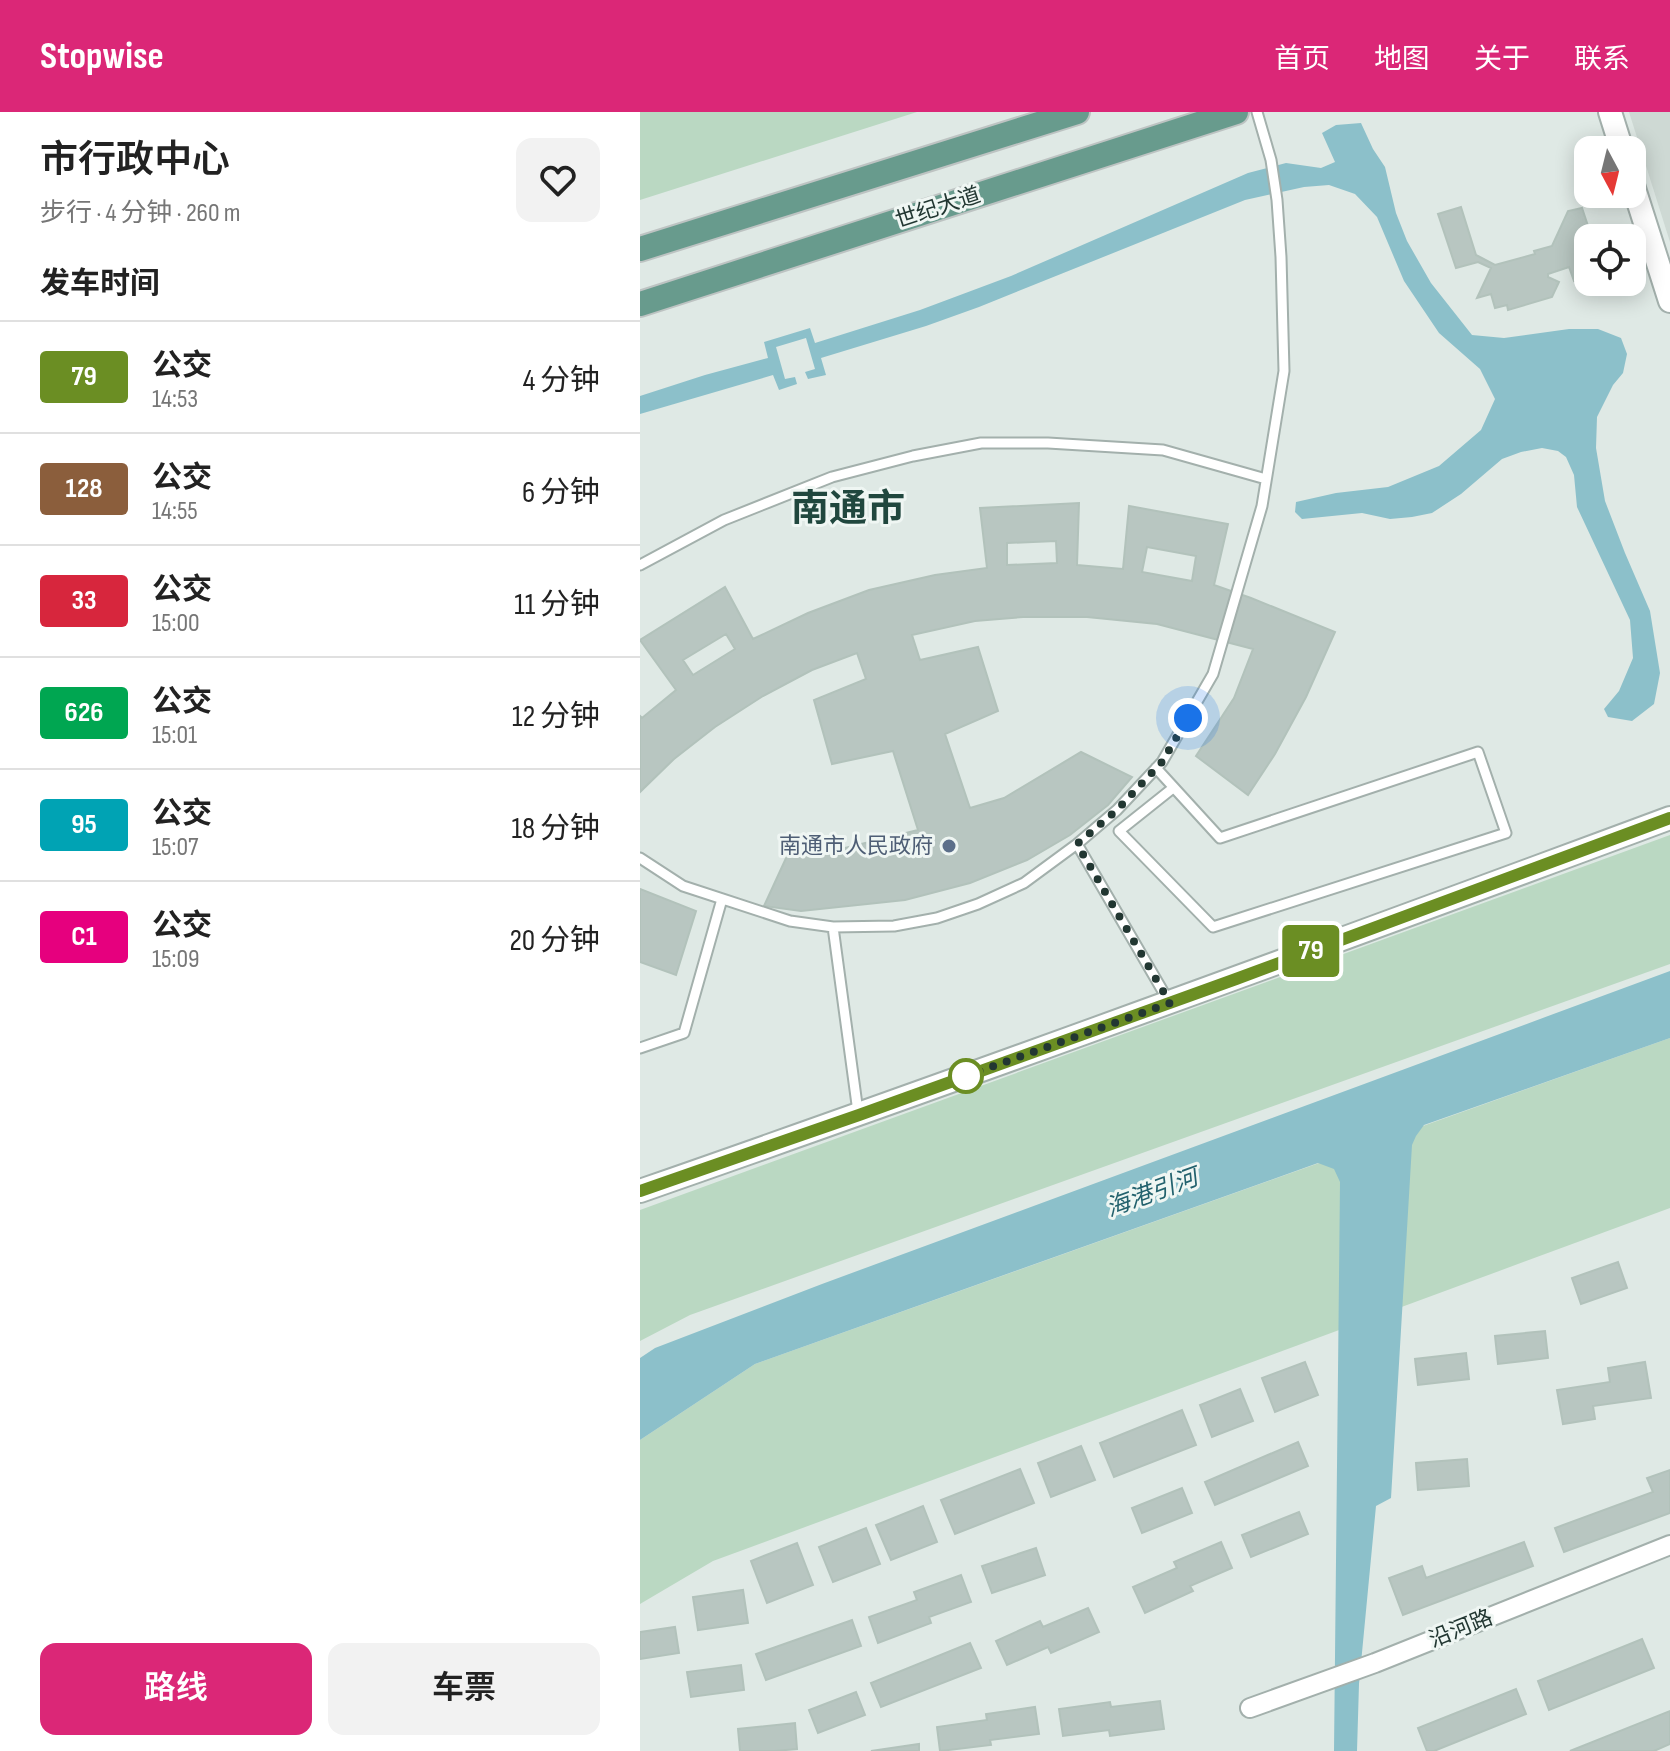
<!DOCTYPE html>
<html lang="zh">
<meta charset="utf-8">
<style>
:root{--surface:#fff;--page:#f2f2f2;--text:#222;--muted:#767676;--line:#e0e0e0;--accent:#db2777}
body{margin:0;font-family:"Sofia Sans Condensed","Noto Sans SC",sans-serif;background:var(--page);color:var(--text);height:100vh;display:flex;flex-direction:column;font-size:30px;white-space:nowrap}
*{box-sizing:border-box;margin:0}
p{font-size:26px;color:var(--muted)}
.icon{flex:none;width:44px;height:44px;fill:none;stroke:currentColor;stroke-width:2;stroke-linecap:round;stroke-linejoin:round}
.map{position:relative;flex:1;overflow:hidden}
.sheet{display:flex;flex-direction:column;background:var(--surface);width:640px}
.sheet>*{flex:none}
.badge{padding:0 16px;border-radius:6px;font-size:28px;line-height:52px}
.needle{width:52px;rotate:173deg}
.fabs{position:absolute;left:934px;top:24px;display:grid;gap:16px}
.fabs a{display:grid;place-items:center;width:72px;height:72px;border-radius:16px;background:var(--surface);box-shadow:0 4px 20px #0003;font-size:40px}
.you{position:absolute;width:40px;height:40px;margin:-20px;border:6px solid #fff;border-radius:50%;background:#1a73e8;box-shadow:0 0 0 12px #1a73e833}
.map>.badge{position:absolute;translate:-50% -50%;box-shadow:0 0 0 4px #fff}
h2{padding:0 40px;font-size:30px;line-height:72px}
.round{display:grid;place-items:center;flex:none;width:84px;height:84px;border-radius:16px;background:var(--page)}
.summary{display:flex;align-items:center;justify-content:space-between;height:136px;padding:0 40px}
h1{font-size:38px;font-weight:600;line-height:60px}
.cta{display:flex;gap:16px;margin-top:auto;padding:16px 40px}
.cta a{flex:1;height:92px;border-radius:16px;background:var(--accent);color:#fff;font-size:32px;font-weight:600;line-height:92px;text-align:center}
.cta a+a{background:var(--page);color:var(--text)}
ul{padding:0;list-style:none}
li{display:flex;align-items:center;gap:24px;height:112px;padding:0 40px;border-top:2px solid var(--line)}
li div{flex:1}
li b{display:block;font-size:30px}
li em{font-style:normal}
li .badge{min-width:88px;font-weight:700;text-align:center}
header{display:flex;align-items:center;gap:48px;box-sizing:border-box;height:112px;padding:0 40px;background:var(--accent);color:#fff}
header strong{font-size:38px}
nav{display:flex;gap:44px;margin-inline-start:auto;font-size:28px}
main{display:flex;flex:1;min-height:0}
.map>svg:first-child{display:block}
</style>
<header>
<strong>Stopwise</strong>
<nav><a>首页</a><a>地图</a><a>关于</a><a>联系</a></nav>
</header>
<main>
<section class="sheet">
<div class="summary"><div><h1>市行政中心</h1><p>步行 · 4 分钟 · 260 m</p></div><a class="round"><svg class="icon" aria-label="heart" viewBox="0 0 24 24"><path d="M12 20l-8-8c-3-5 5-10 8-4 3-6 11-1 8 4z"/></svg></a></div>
<h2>发车时间</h2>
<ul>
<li><span class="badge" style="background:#6b8e23;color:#fff">79</span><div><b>公交</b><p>14:53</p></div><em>4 分钟</em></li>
<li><span class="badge" style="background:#8b5e3c;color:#fff">128</span><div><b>公交</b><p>14:55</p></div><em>6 分钟</em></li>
<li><span class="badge" style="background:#d7263d;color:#fff">33</span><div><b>公交</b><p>15:00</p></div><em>11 分钟</em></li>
<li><span class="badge" style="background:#00a651;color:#fff">626</span><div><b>公交</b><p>15:01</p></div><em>12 分钟</em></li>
<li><span class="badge" style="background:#00a3b4;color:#fff">95</span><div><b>公交</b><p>15:07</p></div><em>18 分钟</em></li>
<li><span class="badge" style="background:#e6007e;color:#fff">C1</span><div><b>公交</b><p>15:09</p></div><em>20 分钟</em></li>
</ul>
<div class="cta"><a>路线</a><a>车票</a></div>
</section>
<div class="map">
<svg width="1030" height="1639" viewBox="0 0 1030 1639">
<rect width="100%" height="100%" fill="#dfe9e5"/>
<path fill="#ced9d4" d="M989,0h41v130z"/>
<path fill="#bad8c2" d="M0,0h277l-277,88z
M1030,723v129l-980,351 -50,26v-131z
M1030,926v170l-957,353 -73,43v-164l115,-76z"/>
<path fill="#8cc0ca" d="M721,11l12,26 12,18 11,46 11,28 24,42 41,52 32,3 65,-9h29l23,9 6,16 -4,19 -10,12 -16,32 -1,31 9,53 20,52 25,58 10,62 -6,31 -22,17 -24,-4 -4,-8 15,-18 14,-33 -3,-38 -53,-113 -3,-32 -8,-18 -8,-6 -16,-3 -21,4 -19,7 -41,35 -29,19 -20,4 -22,2 -28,-6 -60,6 -7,-7 1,-10 40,-9 52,-6 51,-21 42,-36 14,-31 -15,-30 -41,-36 -35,-52 -27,-64 -22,-23 -26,-9 -25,2 -59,13 -266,107 -53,19 -105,32 5,17 -18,4 -3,-7 10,-3 -9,-31 -30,9 9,32 10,-2 2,7 -18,6 -6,-15 -133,39v-18l65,-21 63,-17 -4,-16 46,-14 5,15 105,-33 91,-34 237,-103 38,-10 35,5 14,-6 -13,-29 14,-8z
M1030,859v67l-246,87 -8,11 -4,9 -21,353 -15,8 -17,178 -2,67h-23l6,-569 -6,-13 -16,-6 -563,201 -115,76v-82l15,-10 167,-64z"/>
<path fill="#b8c6c1" stroke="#b2c2bb" stroke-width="2" fill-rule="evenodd" d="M821,95l15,48 19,10 40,-11 -1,-3 18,-5 16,-35 14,-3 10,30h-4v39l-14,4 -5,-14 -21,7v3l11,5 -7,15 -44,13 -1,-5 -12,3 -4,-14 -14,4 14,-30 -13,-6 -22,6 -18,-54z
M439,391l-2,62 46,4 6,-63 99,18 -14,61 37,13 84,34 -29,65 -31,57 -27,41 -52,-39 38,-58 19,-49 -96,-25 -70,-7h-64l-48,4 -63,14 8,25 58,-13 20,64 -53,23 25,74 34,-10 77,-46 51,25 -24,28 -38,30 -43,25 -57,23 -65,17 -104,11 -37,-5 23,-50 58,-8 73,-18 -25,-79 -61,13 -18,-64 52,-21 -9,-26 -45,17 -49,26 -48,31 -41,32 -34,33v-76l2,2 34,-28 -36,-50 85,-53 28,52 55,-26 61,-23 66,-15 52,-7 -7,-60zM416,429l1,22 -50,2v-22zM507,435l49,9 -4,25 -50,-9zM86,522l9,15 -42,26 -10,-15z
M0,777l56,22 -20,64 -36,-13z
M978,1150l9,26 -46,16 -9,-26z
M905,1219l3,27 -50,6 -3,-28z
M826,1241l3,26 -51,6 -3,-26z
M665,1250l13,33 -43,17 -13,-34z
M1005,1250l6,36 -58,8 2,13 -32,5 -6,-34 53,-8 -2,-14z
M600,1277l13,32 -41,16 -12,-32z
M542,1298l14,35 -82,32 -14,-34z
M658,1330l10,24 -93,39 -10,-23z
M441,1334l14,34 -44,17 -13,-34z
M827,1347l2,27 -51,4 -2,-27z
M380,1357l14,34 -79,31 -14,-34z
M1030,1358v43l-106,39 -9,-24 98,-36 -6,-14z
M542,1376l10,25 -50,20 -10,-25z
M283,1394l14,36 -46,18 -15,-35z
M659,1400l9,22 -57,23 -9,-22z
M226,1416l14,36 -47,18 -14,-35z
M581,1430l11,26 -42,18 3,5 -48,22 -12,-26 44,-19 -3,-6z
M884,1430l9,24 -130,49 -14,-37 33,-12 4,12z
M157,1431l16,42 -46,18 -16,-42z
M396,1436l9,27 -53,18 -10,-27z
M321,1463l10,27 -42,15 2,6 -53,20 -9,-26 48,-17 -3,-8z
M103,1478l5,33 -50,7 -5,-33z
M448,1496l11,24 -48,21 -3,-6 -41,18 -11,-24 44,-20 3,6z
M212,1508l9,26 -95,34 -10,-26z
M35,1515l4,26 -39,6v-27z
M1002,1527l12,29 -105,42 -11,-29z
M330,1531l11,25 -100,39 -10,-24z
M101,1553l3,25 -53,7 -4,-25z
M876,1577l10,25 -92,37h-7l-9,-23z
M216,1580l9,23 -47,18 -9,-23z
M520,1589l4,28 -54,7 -1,-6 -46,6 -4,-27 51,-7 1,5z
M395,1595l4,27 -49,6 1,5 -51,6 -3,-24 50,-7 -1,-6z
M1030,1599v33l-16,7h-84z
M155,1611l2,26 -22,2h-35l-2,-22z
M279,1632v7h-48z"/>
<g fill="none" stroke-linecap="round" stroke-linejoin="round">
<g stroke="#a3b0ac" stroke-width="13">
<path id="service" d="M0,453l84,-45 108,-43 81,-21 68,-13h67l115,7 103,29
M516,656l64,70 258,-86 28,81 -293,94 -94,-96 54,-43
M437,732l91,156
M0,746l43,28 107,35 43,6 61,-1 43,-8 41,-14 46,-21 53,-39 40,-34 45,-48 51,-88 49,-168 22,-135 -3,-114 -4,-57 -6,-40 -14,-48
M193,815l25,185
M0,936l44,-15 38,-134"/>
</g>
<g stroke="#a3b0ac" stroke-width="22">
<path id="minor" d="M610,1596l125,-45 295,-118"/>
</g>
<g stroke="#a3b0ac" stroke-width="26">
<path id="tertiary" d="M970,0l12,38
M992,70l38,119
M0,1079c345,-120 688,-246 1030,-373"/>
</g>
<g stroke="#bdc3c2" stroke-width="28">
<path id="primary" d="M0,137l437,-137
M0,192l596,-192"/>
</g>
<use href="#service" stroke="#fff" stroke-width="9"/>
<use href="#minor" stroke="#fff" stroke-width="18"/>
<use href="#tertiary" stroke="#fff" stroke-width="22"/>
<use href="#primary" stroke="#689b8d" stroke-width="24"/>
</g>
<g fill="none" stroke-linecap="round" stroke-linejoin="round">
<g stroke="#fff" stroke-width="18">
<path id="line" d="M0,1079l219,-76 377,-136 434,-161"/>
</g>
<use href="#line" stroke="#6b8e23" stroke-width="12"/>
<path stroke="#223732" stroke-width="8" stroke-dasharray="0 14.4" d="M326,964l204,-73 -93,-159 40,-34 45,-48 26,-44"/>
</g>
<circle fill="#5c6f8a" stroke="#eff6f3" stroke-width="3" cx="309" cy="734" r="8"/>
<circle fill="#fff" stroke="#6b8e23" stroke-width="4" cx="326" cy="964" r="16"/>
<g text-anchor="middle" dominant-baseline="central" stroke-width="6" stroke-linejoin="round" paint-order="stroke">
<g font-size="22" fill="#223732" stroke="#eff6f3">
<text transform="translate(298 96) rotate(-18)">世纪大道</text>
<text transform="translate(821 1517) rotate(-22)">沿河路</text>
</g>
<g font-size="22" fill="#4e5e75" stroke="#eff6f3" text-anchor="end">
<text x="293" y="734">南通市人民政府</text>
</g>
<g font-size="24" font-style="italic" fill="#22616d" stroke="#eff6f3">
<text transform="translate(512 1081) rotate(-20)">海港引河</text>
</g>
<g font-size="38" font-weight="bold" fill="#20473e" stroke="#eff6f3">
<text x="208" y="397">南通市</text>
</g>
</g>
</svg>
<div class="fabs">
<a><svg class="needle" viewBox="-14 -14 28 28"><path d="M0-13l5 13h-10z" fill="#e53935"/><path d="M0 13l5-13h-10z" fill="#767676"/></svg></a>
<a><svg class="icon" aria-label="locate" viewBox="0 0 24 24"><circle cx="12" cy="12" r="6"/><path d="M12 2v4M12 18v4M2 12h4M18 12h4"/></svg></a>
</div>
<div class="you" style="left:548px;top:606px"></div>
<b class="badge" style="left:671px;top:839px;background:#6b8e23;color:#fff">79</b>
</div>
</main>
